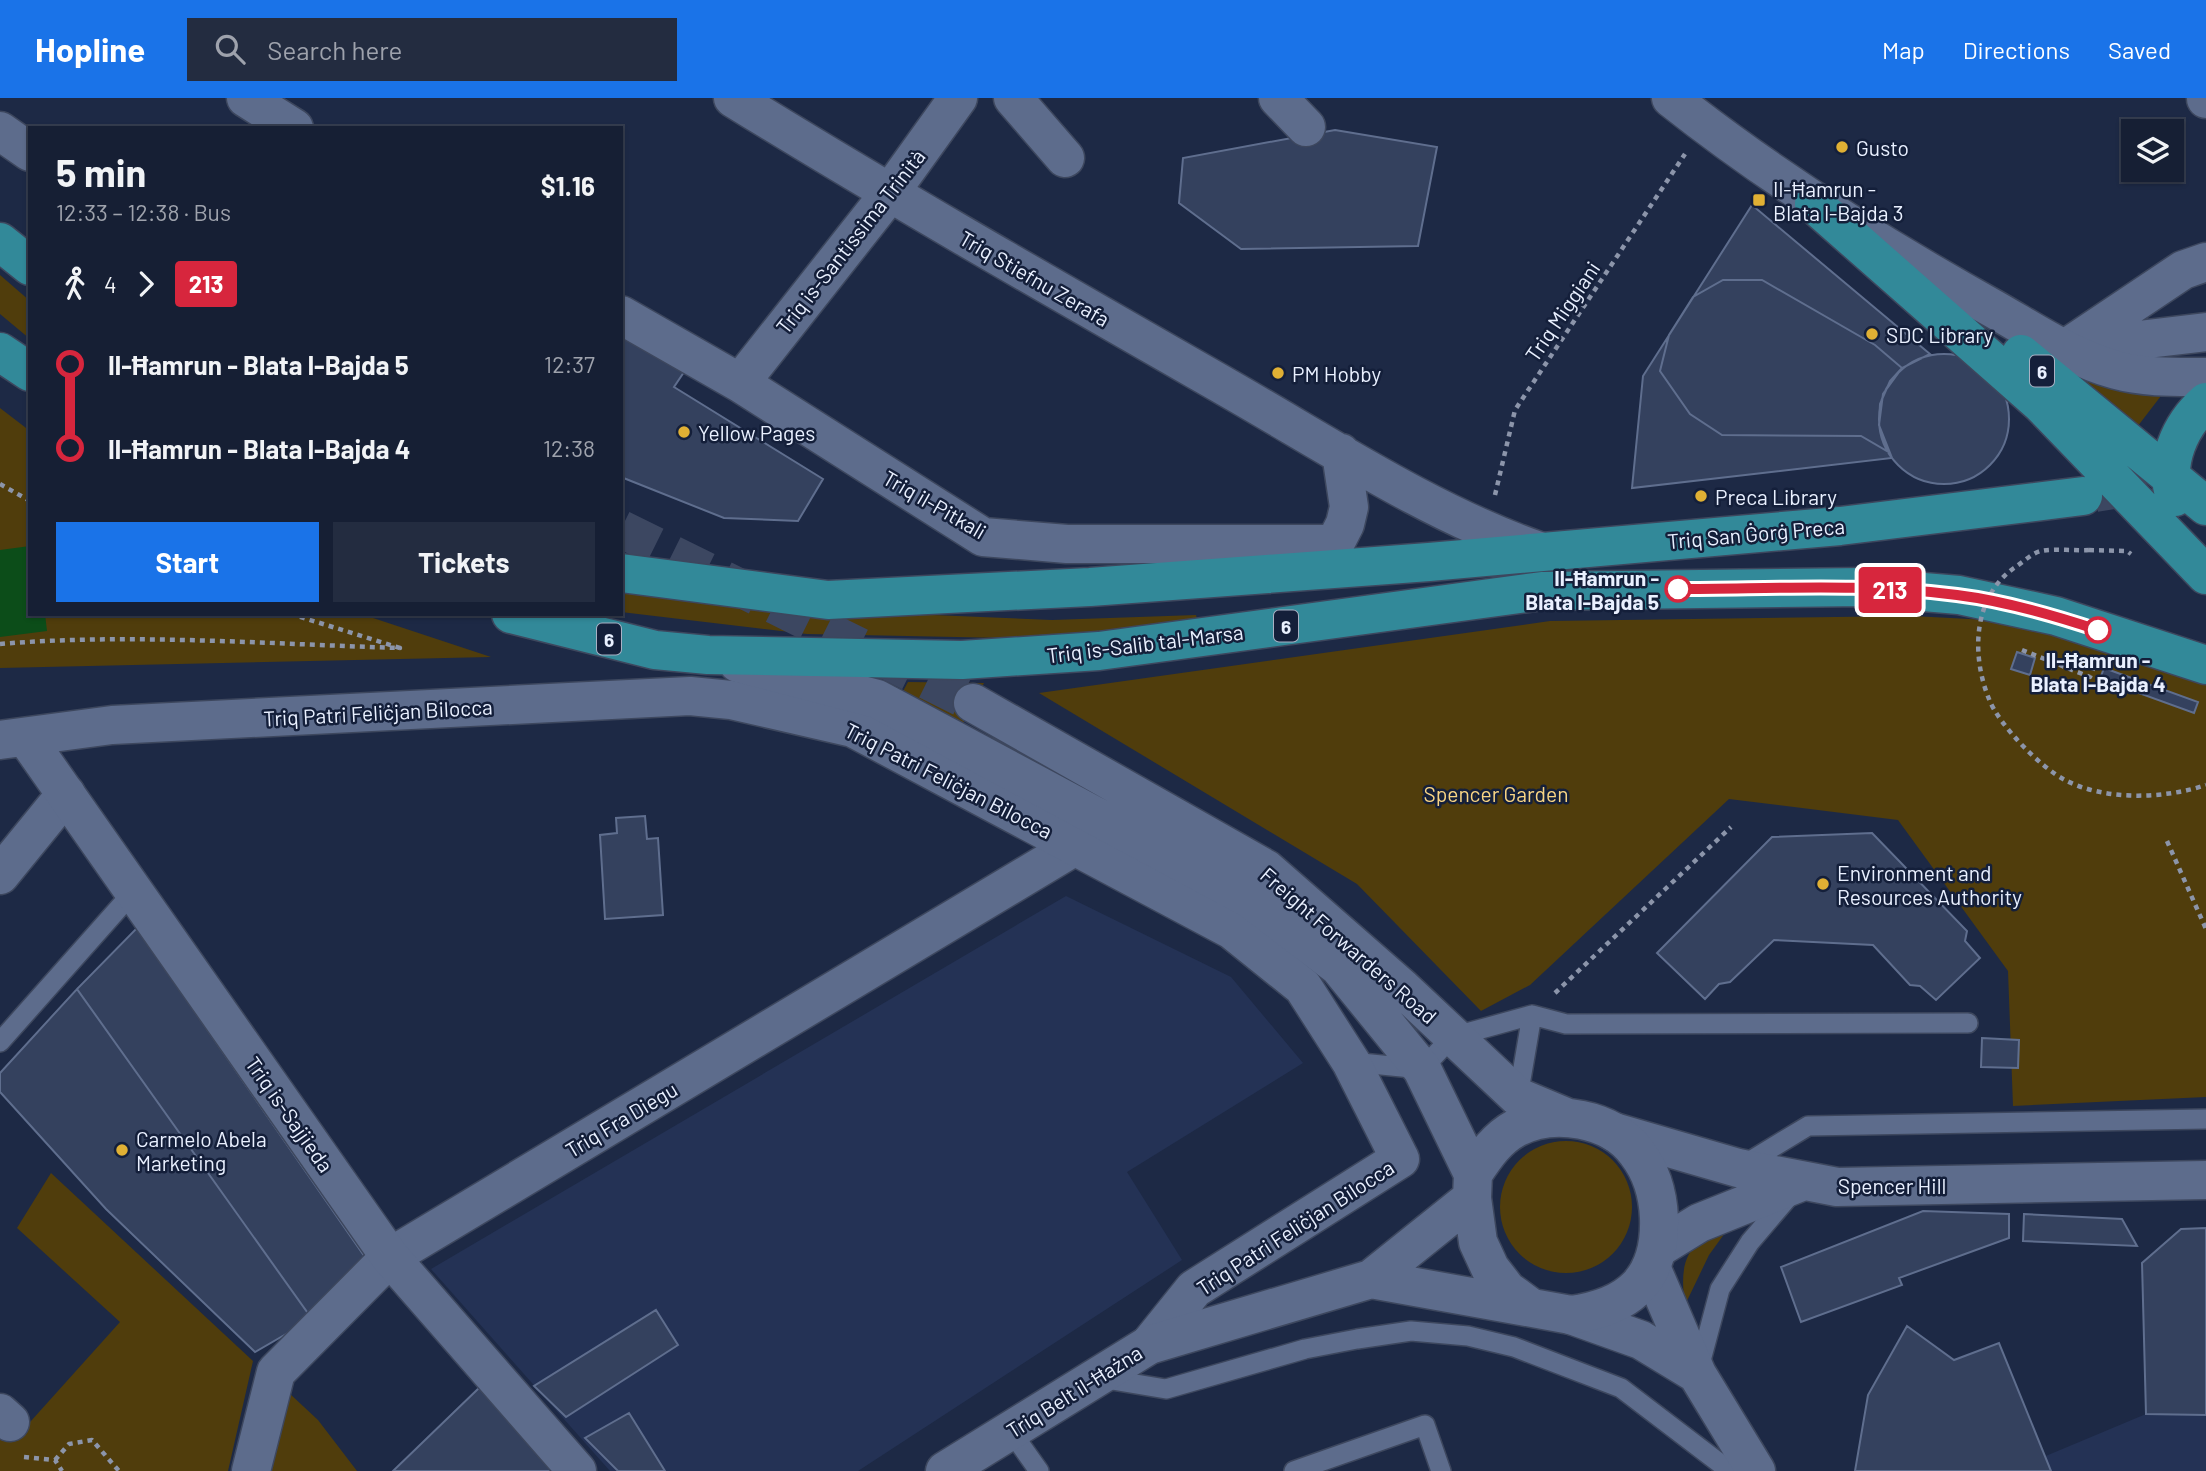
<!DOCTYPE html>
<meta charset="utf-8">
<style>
:root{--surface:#161f34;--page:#232c40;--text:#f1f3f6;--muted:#9ea2ac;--line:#353d4f;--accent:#1a73e8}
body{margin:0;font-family:Barlow,sans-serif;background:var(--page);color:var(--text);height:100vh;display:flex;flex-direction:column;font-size:26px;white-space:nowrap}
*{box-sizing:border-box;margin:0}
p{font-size:23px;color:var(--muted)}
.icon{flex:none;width:38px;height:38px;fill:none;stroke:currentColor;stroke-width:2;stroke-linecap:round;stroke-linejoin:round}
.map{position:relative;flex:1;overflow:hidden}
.details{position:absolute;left:28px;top:28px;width:595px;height:490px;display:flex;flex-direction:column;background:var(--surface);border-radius:0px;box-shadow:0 2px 5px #0004,0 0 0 2px var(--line)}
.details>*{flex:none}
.badge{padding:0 14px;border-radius:5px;font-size:24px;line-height:46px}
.fabs{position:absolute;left:2121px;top:21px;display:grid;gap:14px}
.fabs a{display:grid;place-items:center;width:63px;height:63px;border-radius:0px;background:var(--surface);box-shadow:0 2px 5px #0004,0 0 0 2px var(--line);font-size:35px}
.map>.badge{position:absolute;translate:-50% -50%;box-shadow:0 0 0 4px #fff}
.legs{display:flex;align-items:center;gap:10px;height:77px;padding:0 28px;font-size:23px}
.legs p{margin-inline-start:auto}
.overview{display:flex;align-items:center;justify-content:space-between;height:119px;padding:0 28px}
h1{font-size:38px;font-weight:700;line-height:52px}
.action{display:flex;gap:14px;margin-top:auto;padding:14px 28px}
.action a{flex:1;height:80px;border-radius:0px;background:var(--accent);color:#fff;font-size:28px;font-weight:700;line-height:80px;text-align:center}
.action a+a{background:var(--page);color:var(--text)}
ul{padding:0 28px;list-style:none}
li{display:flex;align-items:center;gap:24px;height:84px;font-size:26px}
li i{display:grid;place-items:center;width:10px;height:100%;margin:0 9px;background:currentColor}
li i::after{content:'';width:18px;height:18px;margin:-9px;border:5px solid;border-radius:50%;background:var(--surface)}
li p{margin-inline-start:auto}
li:first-child i{background:linear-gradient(#0000 50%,currentColor 0)}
li:last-child i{background:linear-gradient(currentColor 50%,#0000 0)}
header{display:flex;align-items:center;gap:42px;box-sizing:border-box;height:98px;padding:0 35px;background:var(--accent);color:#fff}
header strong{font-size:33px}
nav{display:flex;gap:38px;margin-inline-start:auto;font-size:24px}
.search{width:490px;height:63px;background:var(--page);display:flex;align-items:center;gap:18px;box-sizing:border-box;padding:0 24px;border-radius:0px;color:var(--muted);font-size:26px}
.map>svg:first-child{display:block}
</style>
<header>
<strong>Hopline</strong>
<div class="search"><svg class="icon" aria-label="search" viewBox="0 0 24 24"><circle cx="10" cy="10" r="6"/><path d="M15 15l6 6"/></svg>Search here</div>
<nav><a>Map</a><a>Directions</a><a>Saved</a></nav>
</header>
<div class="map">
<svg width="2206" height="1373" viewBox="0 0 2206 1373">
<rect width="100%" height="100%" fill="#1d2945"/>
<path fill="#243255" d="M1066,798l165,81 72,86 -176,109 55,88 -324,211h-248l-179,-202z
M2146,1316l60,1v56h-161l-4,-13z"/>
<path fill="#503d0c" d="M0,177l30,26v38l-30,-25z
M2063,276l101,18 -30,39z
M0,310l30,23v183h331l130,43 -491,11z
M621,490l190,22 241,10 144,-5 3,11 -148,13 -244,-5 -186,-22z
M1912,518l115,6 179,59v416l-193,9 -5,-135 -110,-151 -169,-21 -199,186 -49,26 -124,-127 -318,-191 511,-72z
M908,584l76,1 -22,42 -60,-32z
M1500 1109a66 66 0 1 1 132 0a66 66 0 1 1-132 0Z
M51,1075l202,188 -25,110h-228v-40l13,10 107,-119 -103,-94z
M1738,1117l-29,40 -24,50c-8,-56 9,-62 53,-90z
M289,1295l29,27 39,51h-89z"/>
<path fill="#0c4d19" d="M30,448v68h15l2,17 -47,6v-87z"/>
<path fill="#34415e" stroke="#5f6e8e" stroke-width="2" d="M1335,32l102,17 -19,99 -177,3 -62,-46 4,-45z
M1752,107l178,149 -28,14 -19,26 -4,31 13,33 -260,30 11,-112z
M1723,182h39l113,65 27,23 -12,13 -10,23 -1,21 8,26 -26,-15 -139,-1 -32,-21 -30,-43 9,-36 24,-38z
M621,236l63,38 -10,15 149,92 -25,42 -74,-3 -103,-41z
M1879 321a65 65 0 1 1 130 0a65 65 0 1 1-130 0Z
M2017,554l18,6 -5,17 -19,-6z
M2104,570l94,34 -4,11 -94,-34z
M645,718l2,23 11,-1 5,77 -58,4 -5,-84 17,-2 -1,-15z
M1872,735l95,98 -2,10 15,17 -44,42 -16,-14 -10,-1 -37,-40 -99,-5 -44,42 -11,2 -14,15 -48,-46 115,-116z
M137,830l230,332 -55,59 -235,-330z
M77,891l235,330 -57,33 -149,-143 -106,-117v-19z
M1982,940l37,2 -1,28 -37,-1z
M1923,1113l86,3v24l-110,40 3,7 -101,37 -20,-55z
M2024,1116l98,5 15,27 -114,-5z
M2206,1130v187l-60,-1 -4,-151 39,-34z
M656,1212l22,35 -112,72 -32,-31z
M1907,1228l47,34 45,-17 52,128h-196l13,-76z
M479,1290l84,83h-170z
M629,1315l36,58h-47l-33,-33z"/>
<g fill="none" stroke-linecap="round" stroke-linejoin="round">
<path stroke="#3c4761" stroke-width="38" stroke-dasharray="38 19" stroke-linecap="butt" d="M621,431l352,174"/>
<path stroke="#3c4761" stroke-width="38" stroke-dasharray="38 19" stroke-linecap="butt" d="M2095,395l111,-18"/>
<g stroke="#3d475e" stroke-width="22">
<path id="service" d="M0,944l134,-151
M1351,964l71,7 30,-32 80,-22 34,9 402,-1
M1518,999l14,-82
M1742,1068l66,-40 398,-7
M1699,1270l21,-79 30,-47 41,-48
M1100,1280l66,11 139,-40 52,-10 54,-8 57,5 46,11 107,41 109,83
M1010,1332l29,41
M1294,1373l131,-46 16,46"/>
</g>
<g stroke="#3d475e" stroke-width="41">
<path id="minor" d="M246,0l48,30
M733,0c162,100 327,194 493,289 100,57 204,126 313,164
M1013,0l52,60
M1278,0l28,29
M2206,0v1
M621,217l119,68 243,154 84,7h266
M2071,250l135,-16
M2065,251l118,-79 23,-8
M740,285l149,-189 69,-96
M1323,469l22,-43 4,-17 -8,-54
M0,777l66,-81
M0,1315l10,9
M251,1373l25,-99 114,-115 687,-412"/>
</g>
<g stroke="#3d475e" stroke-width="41">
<path id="tertiary" d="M27,641l363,518 187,214
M0,642l112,-15 578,-29 41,4 122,28 379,202 71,57 48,75 49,97 -206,130 -45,56
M1614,1034l124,36 99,19 369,-7
M1660,1149l39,-24 102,-41
M1651,1169l46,107 59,97
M1571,1217l70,25 56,34"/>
</g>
<g stroke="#3d475e" stroke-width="41">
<path id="secondary" d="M1671,0c101,80 208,147 321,210 39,22 80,50 124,62 29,8 60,7 90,7
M0,33l30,21
M738,565l139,36 373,200 89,68 83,102 51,105 -1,24 6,44 12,26 17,22 22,16
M973,605l293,166 136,119 116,109 50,21
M1371,1181l200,36c59,-8 90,-36 88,-97 -1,-23 -8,-47 -22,-65 -25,-35 -83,-45 -121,-25 -20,11 -31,28 -43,46
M945,1373l204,-126 222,-66 101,-81"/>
</g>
<g stroke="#3d475e" stroke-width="41">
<path id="trunk" d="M1814,106l227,200 165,171
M0,144l30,24
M0,254l30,20
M2021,256l185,152
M2175,399c-12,-34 5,-72 31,-95
M621,475l207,27 262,-13 339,-25 411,-36 243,-30
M511,516l144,36 53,5 254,5 137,-9 443,-60 322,-4 95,8 97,21 150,49"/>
</g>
<path stroke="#8c95aa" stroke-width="4.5" stroke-dasharray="5 5" stroke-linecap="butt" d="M0,386l30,17
M1495,397l20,-85 170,-256
M2089,452l38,1 4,3
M0,546c132,-11 267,0 400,4l-109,-34
M2022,552l68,27 4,-11
M2167,743l39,88
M1555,895l176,-166
M24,1359l31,3 7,11
M55,1362l14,-16 23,-4 27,31"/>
<use href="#service" stroke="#5d6c8c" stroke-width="19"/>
<use href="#minor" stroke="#5d6c8c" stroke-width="38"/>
<use href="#tertiary" stroke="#5d6c8c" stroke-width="38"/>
<use href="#secondary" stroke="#5d6c8c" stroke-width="38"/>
<use href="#trunk" stroke="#328999" stroke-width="38"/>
<path stroke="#8c95aa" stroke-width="4.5" stroke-dasharray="5 5" stroke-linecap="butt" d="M2089,452c-15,1 -33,-2 -48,1 -9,2 -19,12 -27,17 -41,29 -43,87 -25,131 10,26 51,68 76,81 40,21 99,19 141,5"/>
</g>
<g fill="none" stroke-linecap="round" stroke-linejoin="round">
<g stroke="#fff" stroke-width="16">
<path id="line-1" d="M1678,491c93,0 187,-6 279,6 48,6 96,20 141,35"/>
</g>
<use href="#line-1" stroke="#d7263d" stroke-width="10"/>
</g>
<g fill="#e0b034" stroke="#141f3a" stroke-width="2.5">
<circle cx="1842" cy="49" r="7"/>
<rect x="1752" y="95" width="14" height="14" rx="3.5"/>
<circle cx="1872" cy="236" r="7"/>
<circle cx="1278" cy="275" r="7"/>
<circle cx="684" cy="334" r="7"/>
<circle cx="1701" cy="398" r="7"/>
<circle cx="1823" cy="786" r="7"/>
<circle cx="122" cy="1052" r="7"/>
</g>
<g fill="#fff" stroke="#d7263d" stroke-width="3.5">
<circle cx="1678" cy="491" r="12"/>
<circle cx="2098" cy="532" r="12"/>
</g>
<g text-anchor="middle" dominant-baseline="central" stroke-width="5" stroke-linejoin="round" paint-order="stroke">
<g fill="#141f3a" stroke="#a9b1c4" stroke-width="2">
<rect x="2030" y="257.5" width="24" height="31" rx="5"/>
<rect x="1274" y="512.5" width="24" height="31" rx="5"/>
<rect x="597" y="525.5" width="24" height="31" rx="5"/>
</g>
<g font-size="19" font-weight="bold" fill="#e9f0ff">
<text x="2042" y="273">6</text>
<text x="1286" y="528">6</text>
<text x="609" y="541">6</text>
</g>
<g font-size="21" fill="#e9f0ff" stroke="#141f3a" text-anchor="start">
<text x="1856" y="49">Gusto</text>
<text x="1773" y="90">Il-Ħamrun -<tspan x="1773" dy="24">Blata l-Bajda 3</tspan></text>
<text x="1886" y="236">SDC Library</text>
<text x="1292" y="275">PM Hobby</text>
<text x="698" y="334">Yellow Pages</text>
<text x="1715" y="398">Preca Library</text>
<text x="1837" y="774">Environment and<tspan x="1837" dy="24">Resources Authority</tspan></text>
<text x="136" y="1040">Carmelo Abela<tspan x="136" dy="24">Marketing</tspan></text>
</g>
<g font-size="21" fill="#e9f0ff" stroke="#141f3a">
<text transform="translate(850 143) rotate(-52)">Triq is-Santissima Trinità</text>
<text transform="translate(1035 180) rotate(30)">Triq Stiefnu Zerafa</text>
<text transform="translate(1562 213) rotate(-56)">Triq Miggiani</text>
<text transform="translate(935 406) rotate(30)">Triq il-Pitkali</text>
<text transform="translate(1756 435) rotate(-5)">Triq San Ġorġ Preca</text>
<text transform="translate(1145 545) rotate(-7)">Triq is-Salib tal-Marsa</text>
<text transform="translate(378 614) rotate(-3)">Triq Patri Feliċjan Bilocca</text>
<text transform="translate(949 682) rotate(27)">Triq Patri Feliċjan Bilocca</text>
<text transform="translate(1349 847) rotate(41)">Freight Forwarders Road</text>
<text transform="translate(290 1016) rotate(55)">Triq is-Sajjieda</text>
<text transform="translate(621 1021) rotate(-31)">Triq Fra Diegu</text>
<text x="1892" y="1087">Spencer Hill</text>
<text transform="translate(1295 1129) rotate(-33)">Triq Patri Feliċjan Bilocca</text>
<text transform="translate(1074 1293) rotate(-32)">Triq Belt il-Ħażna</text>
</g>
<g font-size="21" font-weight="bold" fill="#e9f0ff" stroke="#141f3a" text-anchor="end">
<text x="1659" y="479">Il-Ħamrun -<tspan x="1659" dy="24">Blata l-Bajda 5</tspan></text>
<text x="2098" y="561" text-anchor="middle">Il-Ħamrun -<tspan x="2098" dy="24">Blata l-Bajda 4</tspan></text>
</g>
<g font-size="21" fill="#f9d584" stroke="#141f3a">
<text x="1496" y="695">Spencer Garden</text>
</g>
</g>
</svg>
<div class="fabs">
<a><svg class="icon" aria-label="layers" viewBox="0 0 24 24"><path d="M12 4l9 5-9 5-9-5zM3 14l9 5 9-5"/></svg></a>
</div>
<b class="badge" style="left:1890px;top:492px;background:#d7263d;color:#fff">213</b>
<section class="details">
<div class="overview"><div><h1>5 min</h1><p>12:33 – 12:38 · Bus</p></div><b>$1.16</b></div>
<div class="legs"><svg class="icon" aria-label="walk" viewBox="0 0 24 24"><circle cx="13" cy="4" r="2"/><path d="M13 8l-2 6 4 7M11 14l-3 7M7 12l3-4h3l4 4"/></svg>4<svg class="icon" aria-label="forward" viewBox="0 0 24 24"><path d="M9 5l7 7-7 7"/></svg><b class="badge" style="background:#d7263d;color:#fff">213</b></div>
<ul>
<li><i style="color:#d7263d"></i><b>Il-Ħamrun - Blata l-Bajda 5</b><p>12:37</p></li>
<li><i style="color:#d7263d"></i><b>Il-Ħamrun - Blata l-Bajda 4</b><p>12:38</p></li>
</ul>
<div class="action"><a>Start</a><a>Tickets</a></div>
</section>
</div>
